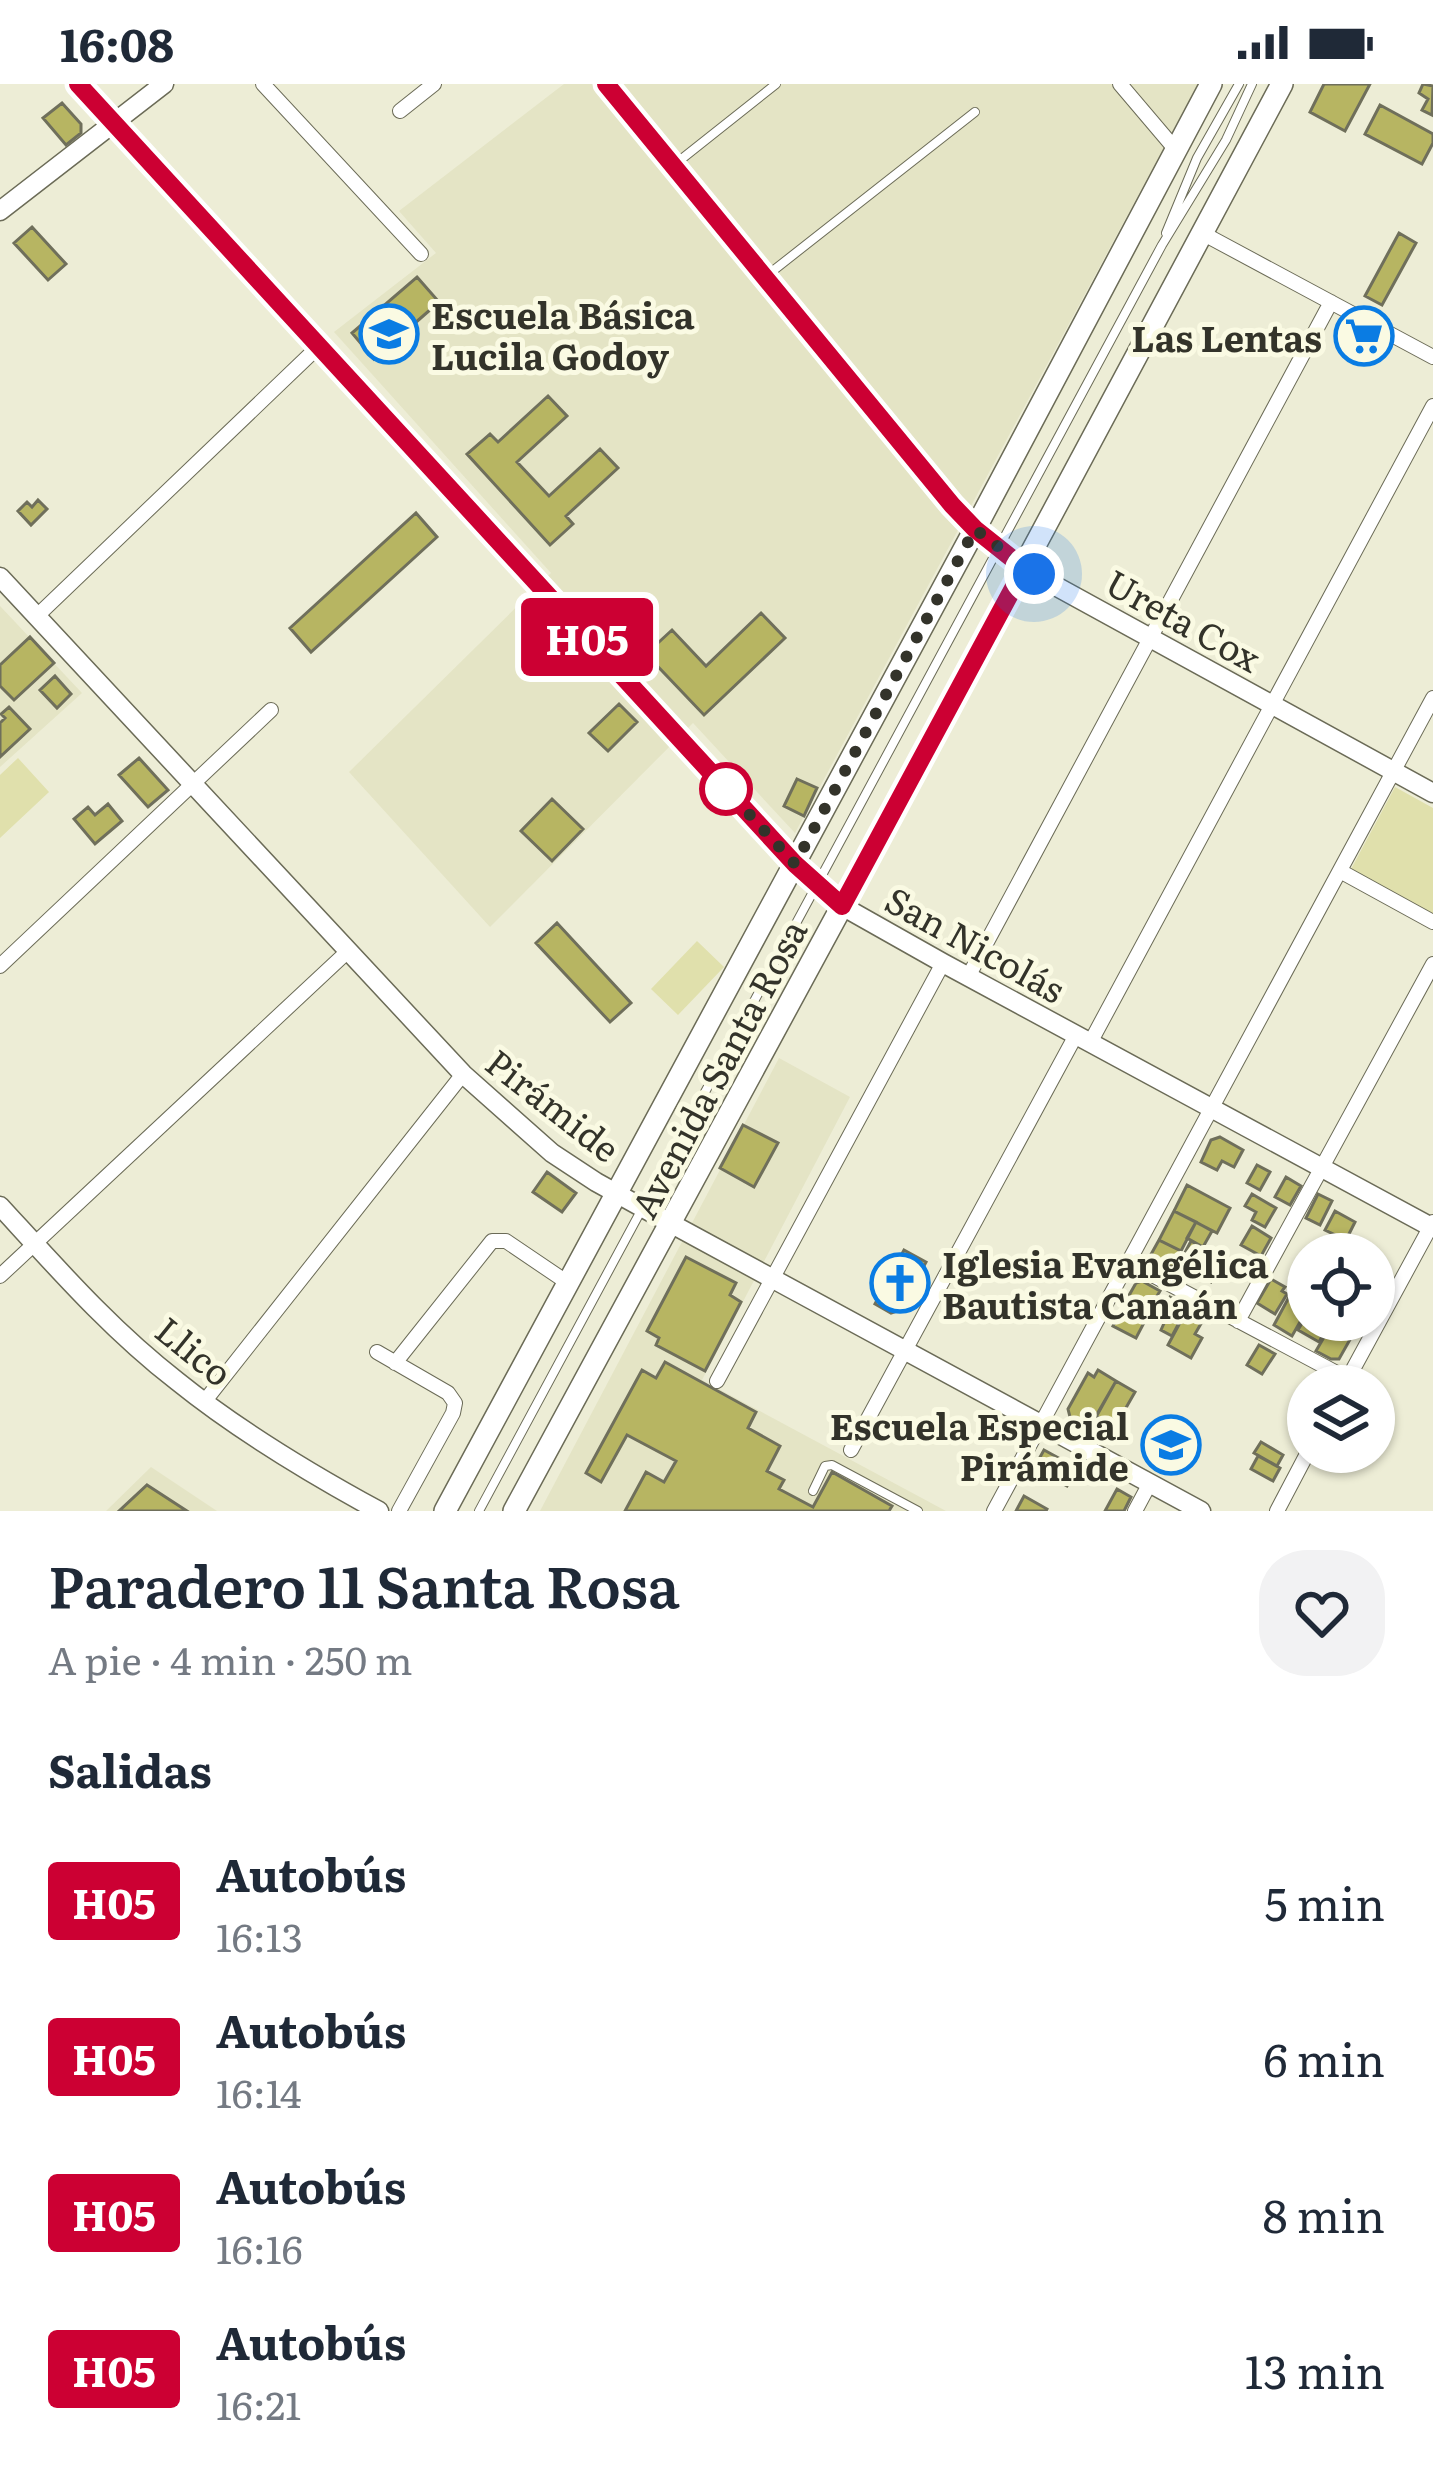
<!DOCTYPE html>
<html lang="es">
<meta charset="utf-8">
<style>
:root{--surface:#fff;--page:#f2f2f3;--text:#1f2937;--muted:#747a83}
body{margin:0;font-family:Literata,serif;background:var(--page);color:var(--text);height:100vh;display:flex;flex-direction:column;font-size:45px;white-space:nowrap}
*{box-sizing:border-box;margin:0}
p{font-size:39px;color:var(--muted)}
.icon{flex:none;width:66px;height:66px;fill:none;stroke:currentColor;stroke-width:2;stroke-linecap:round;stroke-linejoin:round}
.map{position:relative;height:1427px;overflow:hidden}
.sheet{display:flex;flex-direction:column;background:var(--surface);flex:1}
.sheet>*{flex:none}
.badge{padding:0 24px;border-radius:9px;font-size:42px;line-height:78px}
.buttons{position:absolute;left:1287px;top:1149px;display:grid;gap:24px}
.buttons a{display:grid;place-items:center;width:108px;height:108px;border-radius:50%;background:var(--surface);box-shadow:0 3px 9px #0004;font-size:60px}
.you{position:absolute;width:60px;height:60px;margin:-30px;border:9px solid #fff;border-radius:50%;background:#1a73e8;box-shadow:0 0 0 18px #1a73e833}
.map>.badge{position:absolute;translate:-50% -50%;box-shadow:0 0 0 6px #fff}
h2{padding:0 48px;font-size:45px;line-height:108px}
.round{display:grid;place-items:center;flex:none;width:126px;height:126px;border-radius:48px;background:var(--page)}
.head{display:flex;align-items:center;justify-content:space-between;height:204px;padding:0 48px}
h1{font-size:57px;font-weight:600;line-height:90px}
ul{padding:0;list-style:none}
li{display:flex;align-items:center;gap:36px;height:156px;padding:0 48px}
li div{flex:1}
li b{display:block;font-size:45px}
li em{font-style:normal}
li .badge{min-width:132px;font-weight:700;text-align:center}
.status{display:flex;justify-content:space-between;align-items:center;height:84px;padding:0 60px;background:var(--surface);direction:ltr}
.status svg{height:33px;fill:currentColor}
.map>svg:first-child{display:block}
</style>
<div class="status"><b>16:08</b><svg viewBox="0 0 49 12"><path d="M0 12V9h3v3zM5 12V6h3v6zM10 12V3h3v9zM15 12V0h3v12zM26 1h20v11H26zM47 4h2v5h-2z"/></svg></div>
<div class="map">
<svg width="1433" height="1427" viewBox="0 0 1433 1427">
<rect width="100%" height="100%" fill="#ededd6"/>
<path fill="#e4e4c5" d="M564,0h634l-403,749 -102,-110 -203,204 -141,-155 202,-199 -217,-241 102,-79 -37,-42z
M0,522l82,87 -82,74z
M779,974l71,39 -148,283 244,131h-406z
M151,1383l66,44h-111z"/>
<path fill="#e0e0ac" d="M18,674l31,34 -49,46v-63z
M1395,703l38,21v108l-83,-45z
M697,857l27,26 -46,48 -27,-26z"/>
<path fill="#b7b562" stroke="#6f6f5b" stroke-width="3" d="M1324,0h46l-25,47 -35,-19z
M1423,0l10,2 -1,29 -10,-5 6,-11 -9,-6z
M62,19l19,21v9l-15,12 -23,-27z
M1380,21l53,29v9l-11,21 -57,-30z
M32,143l34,37 -18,16 -34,-37z
M1399,149l17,10 -34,62 -17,-9z
M417,193l22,25 -65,57 -22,-26z
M548,312l19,20 -50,46 32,34 51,-47 18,19 -52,48 7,8 -23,21 -83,-91 23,-20 8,8z
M38,416l9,9 -16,16 -13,-14 9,-9 5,5z
M416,429l21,24 -126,115 -21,-24z
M761,529l24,25 -81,77 -58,-61 26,-24 34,36z
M30,553l24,26 -40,37 -14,-14v-21z
M55,592l16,18 -14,14 -17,-18z
M619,620l18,18 -29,29 -19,-18z
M9,623l21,22 -30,28v-34l5,-5 -4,-4z
M139,674l29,32 -20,17 -29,-32z
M797,695l20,9 -13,28 -20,-10z
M552,715l31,30 -31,32 -31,-30z
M108,720l14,17 -27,23 -21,-25 14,-12 7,8z
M557,839l74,80 -21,19 -74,-79z
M743,1041l35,18 -24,44 -34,-19z
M1220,1053l23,13 -9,17 -12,-6 -5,9 -16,-8 10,-22z
M1257,1081l13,7 -10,18 -13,-7z
M547,1088l29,21 -14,19 -29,-20z
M1286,1093l15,9 -11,19 -15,-8z
M1187,1101l43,23 -13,25 -43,-22z
M1252,1110l24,14 -11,19 -13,-7 4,-8 -11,-6z
M1318,1110l14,7 -12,24 -14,-7z
M1174,1127l22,11 -15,29 -22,-11z
M1335,1127l20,11 -9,18 -21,-10z
M1196,1138l16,9 -9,16 -16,-9z
M1252,1142l19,12 -10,18 -20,-11z
M1159,1156l22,11 -8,16 -24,-9z
M1191,1157l14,8 -13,25 -14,-8z
M904,1166l22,12 -26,48 -9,3 -16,-9z
M1210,1168l18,11 -9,15 -5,-2 -3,6 -14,-8z
M1308,1168l3,2h-3v30l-14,-8z
M686,1173l50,26 -6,12 11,7 -36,69 -49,-26 3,-7 -12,-7z
M1271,1195l14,8 -3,4 5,3 -12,20 -18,-11z
M1142,1197l18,10 -9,15 -12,-7 -7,12 -9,-5 13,-23z
M1296,1200l6,4 -6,12 12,8 -16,28 -18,-11z
M1170,1213l18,9 -16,30 -11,-6 4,-9 -6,-3z
M1189,1222l17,9 -11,19 7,4 -11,20 -23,-13z
M1123,1223l23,12 -10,19 -23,-12z
M1308,1229v7h23l-12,22 -21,-12z
M1334,1236h27l-22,39h-8l-15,-8z
M1259,1261l16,9 -13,20 -15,-9z
M665,1278l91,50 -8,16 32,18 -13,25 17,9 -5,9 34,18 19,-35 60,34 -3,5h-264l21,-39 18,10 12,-21 -49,-26 -26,47 -15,-9 56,-103 14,8z
M1098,1286l18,11 -26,47 -20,-11 -2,-8 20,-36 6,4z
M1116,1297l19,11 -20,35 -19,-11z
M1261,1358l22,13 -6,11 -23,-13z
M1044,1366l33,18 -10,18 -33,-18z
M1258,1372l22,12 -7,13 -22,-12z
M147,1401l40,26h-68z
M1117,1405l14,8 -7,14h-19z
M1024,1412l23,13 -1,2h-30z"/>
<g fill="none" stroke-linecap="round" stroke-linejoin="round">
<g stroke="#6b6b57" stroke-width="10">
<path id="service" d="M674,81l102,-81
M1166,149l31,-75 42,-74
M765,193l210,-165
M813,1407l12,-25 7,-1 86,46
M479,1427l683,-1266 64,-105 26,-56"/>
</g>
<g stroke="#6b6b57" stroke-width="16">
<path id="minor" d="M263,0l158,170
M1120,0l56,66
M400,27l34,-27
M1202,149l231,124
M37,532l282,-270
M1340,787l93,51
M0,882l271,-256
M968,893l363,-675
M1090,959l343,-637
M1128,1178l220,117
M0,1192l347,-324
M1238,1237l195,-357
M377,1268l71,41 7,10 -2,10 -54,98
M395,1279l97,-122h14l62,42
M717,1297l226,-418
M1344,1302l89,-164
M204,1318l259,-328
M851,1366l225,-415
M994,1427l439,-813
M1135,1427l15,-28
M1277,1427l31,-59"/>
</g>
<g stroke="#6b6b57" stroke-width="21">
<path id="tertiary" d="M78,0l702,764 62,58 101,57 490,265
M606,0l158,194 211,251 66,49 392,215
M0,127l164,-127
M0,493l463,497 89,79 44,29 74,41 531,288
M0,1122c56,61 111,124 177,175 62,50 132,92 202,130"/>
</g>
<g stroke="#6b6b57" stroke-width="24">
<path id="primary" d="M445,1427l530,-982 236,-445
M514,1427l328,-605 440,-822"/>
</g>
<use href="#service" stroke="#fff" stroke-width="8"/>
<use href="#minor" stroke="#fff" stroke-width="14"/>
<use href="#tertiary" stroke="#fff" stroke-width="18"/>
<use href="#primary" stroke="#fff" stroke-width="21"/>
</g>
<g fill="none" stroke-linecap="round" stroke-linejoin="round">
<g stroke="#fff" stroke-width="27">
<path id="line" d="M78,0l717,780 47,42 182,-338 -49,-39 -23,-24 -346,-421"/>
</g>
<use href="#line" stroke="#c03" stroke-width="18"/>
<path stroke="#33332a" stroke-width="12" stroke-dasharray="0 21.6" d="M726,705l-10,-11 79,86 180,-335 59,45"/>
</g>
<defs>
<g id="school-ring" transform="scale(3)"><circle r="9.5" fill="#fafae3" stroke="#0a7ce3" stroke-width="1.5"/><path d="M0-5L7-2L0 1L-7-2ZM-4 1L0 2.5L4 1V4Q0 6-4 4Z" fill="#0a7ce3"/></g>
<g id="supermarket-ring" transform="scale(3)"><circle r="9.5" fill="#fafae3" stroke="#0a7ce3" stroke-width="1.5"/><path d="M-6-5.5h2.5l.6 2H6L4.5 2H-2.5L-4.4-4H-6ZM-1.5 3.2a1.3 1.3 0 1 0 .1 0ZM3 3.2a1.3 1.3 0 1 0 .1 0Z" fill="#0a7ce3"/></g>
<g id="church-ring" transform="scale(3)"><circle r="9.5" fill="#fafae3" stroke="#0a7ce3" stroke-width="1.5"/><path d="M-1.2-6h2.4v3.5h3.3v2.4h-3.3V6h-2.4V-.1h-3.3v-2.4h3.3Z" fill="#0a7ce3"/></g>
</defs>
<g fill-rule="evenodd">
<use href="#school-ring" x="389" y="250"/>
<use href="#supermarket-ring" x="1364" y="252"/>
<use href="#church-ring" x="900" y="1199"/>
<use href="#school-ring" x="1171" y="1361"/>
</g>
<circle fill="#fff" stroke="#c03" stroke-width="6" cx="726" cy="705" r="24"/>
<g text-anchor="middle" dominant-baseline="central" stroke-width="10" stroke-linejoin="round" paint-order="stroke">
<g font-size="36" font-weight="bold" fill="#33332a" stroke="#fafae3" text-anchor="start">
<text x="431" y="229">Escuela Básica<tspan x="431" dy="41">Lucila Godoy</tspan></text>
<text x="1322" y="252" text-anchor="end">Las Lentas</text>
<text x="942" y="1178">Iglesia Evangélica<tspan x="942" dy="41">Bautista Canaán</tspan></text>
<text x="1129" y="1340" text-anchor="end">Escuela Especial<tspan x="1129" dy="41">Pirámide</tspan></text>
</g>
<g font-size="36" fill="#33332a" stroke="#fafae3">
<text transform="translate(1184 535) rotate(29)">Ureta Cox</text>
<text transform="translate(976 859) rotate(29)">San Nicolás</text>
<text transform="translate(717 984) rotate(-62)">Avenida Santa Rosa</text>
<text transform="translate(554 1020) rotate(38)">Pirámide</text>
<text transform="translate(195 1266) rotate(39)">Llico</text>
</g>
</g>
</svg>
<div class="buttons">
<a><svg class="icon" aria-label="locate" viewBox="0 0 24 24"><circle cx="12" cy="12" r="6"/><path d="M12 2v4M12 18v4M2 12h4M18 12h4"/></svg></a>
<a><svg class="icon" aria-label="layers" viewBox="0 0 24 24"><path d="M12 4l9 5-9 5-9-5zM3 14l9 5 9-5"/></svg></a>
</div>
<div class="you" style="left:1034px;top:490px"></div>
<b class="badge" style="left:587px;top:553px;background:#c03;color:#fff">H05</b>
</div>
<section class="sheet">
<div class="head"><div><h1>Paradero 11 Santa Rosa</h1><p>A pie · 4 min · 250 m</p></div><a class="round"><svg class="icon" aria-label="heart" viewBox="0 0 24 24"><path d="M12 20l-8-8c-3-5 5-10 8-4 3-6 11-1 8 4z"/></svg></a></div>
<h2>Salidas</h2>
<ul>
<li><span class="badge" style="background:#c03;color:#fff">H05</span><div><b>Autobús</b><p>16:13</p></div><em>5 min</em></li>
<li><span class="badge" style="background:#c03;color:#fff">H05</span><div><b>Autobús</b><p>16:14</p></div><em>6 min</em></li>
<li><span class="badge" style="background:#c03;color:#fff">H05</span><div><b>Autobús</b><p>16:16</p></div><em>8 min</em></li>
<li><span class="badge" style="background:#c03;color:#fff">H05</span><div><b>Autobús</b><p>16:21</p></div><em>13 min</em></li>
</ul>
</section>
